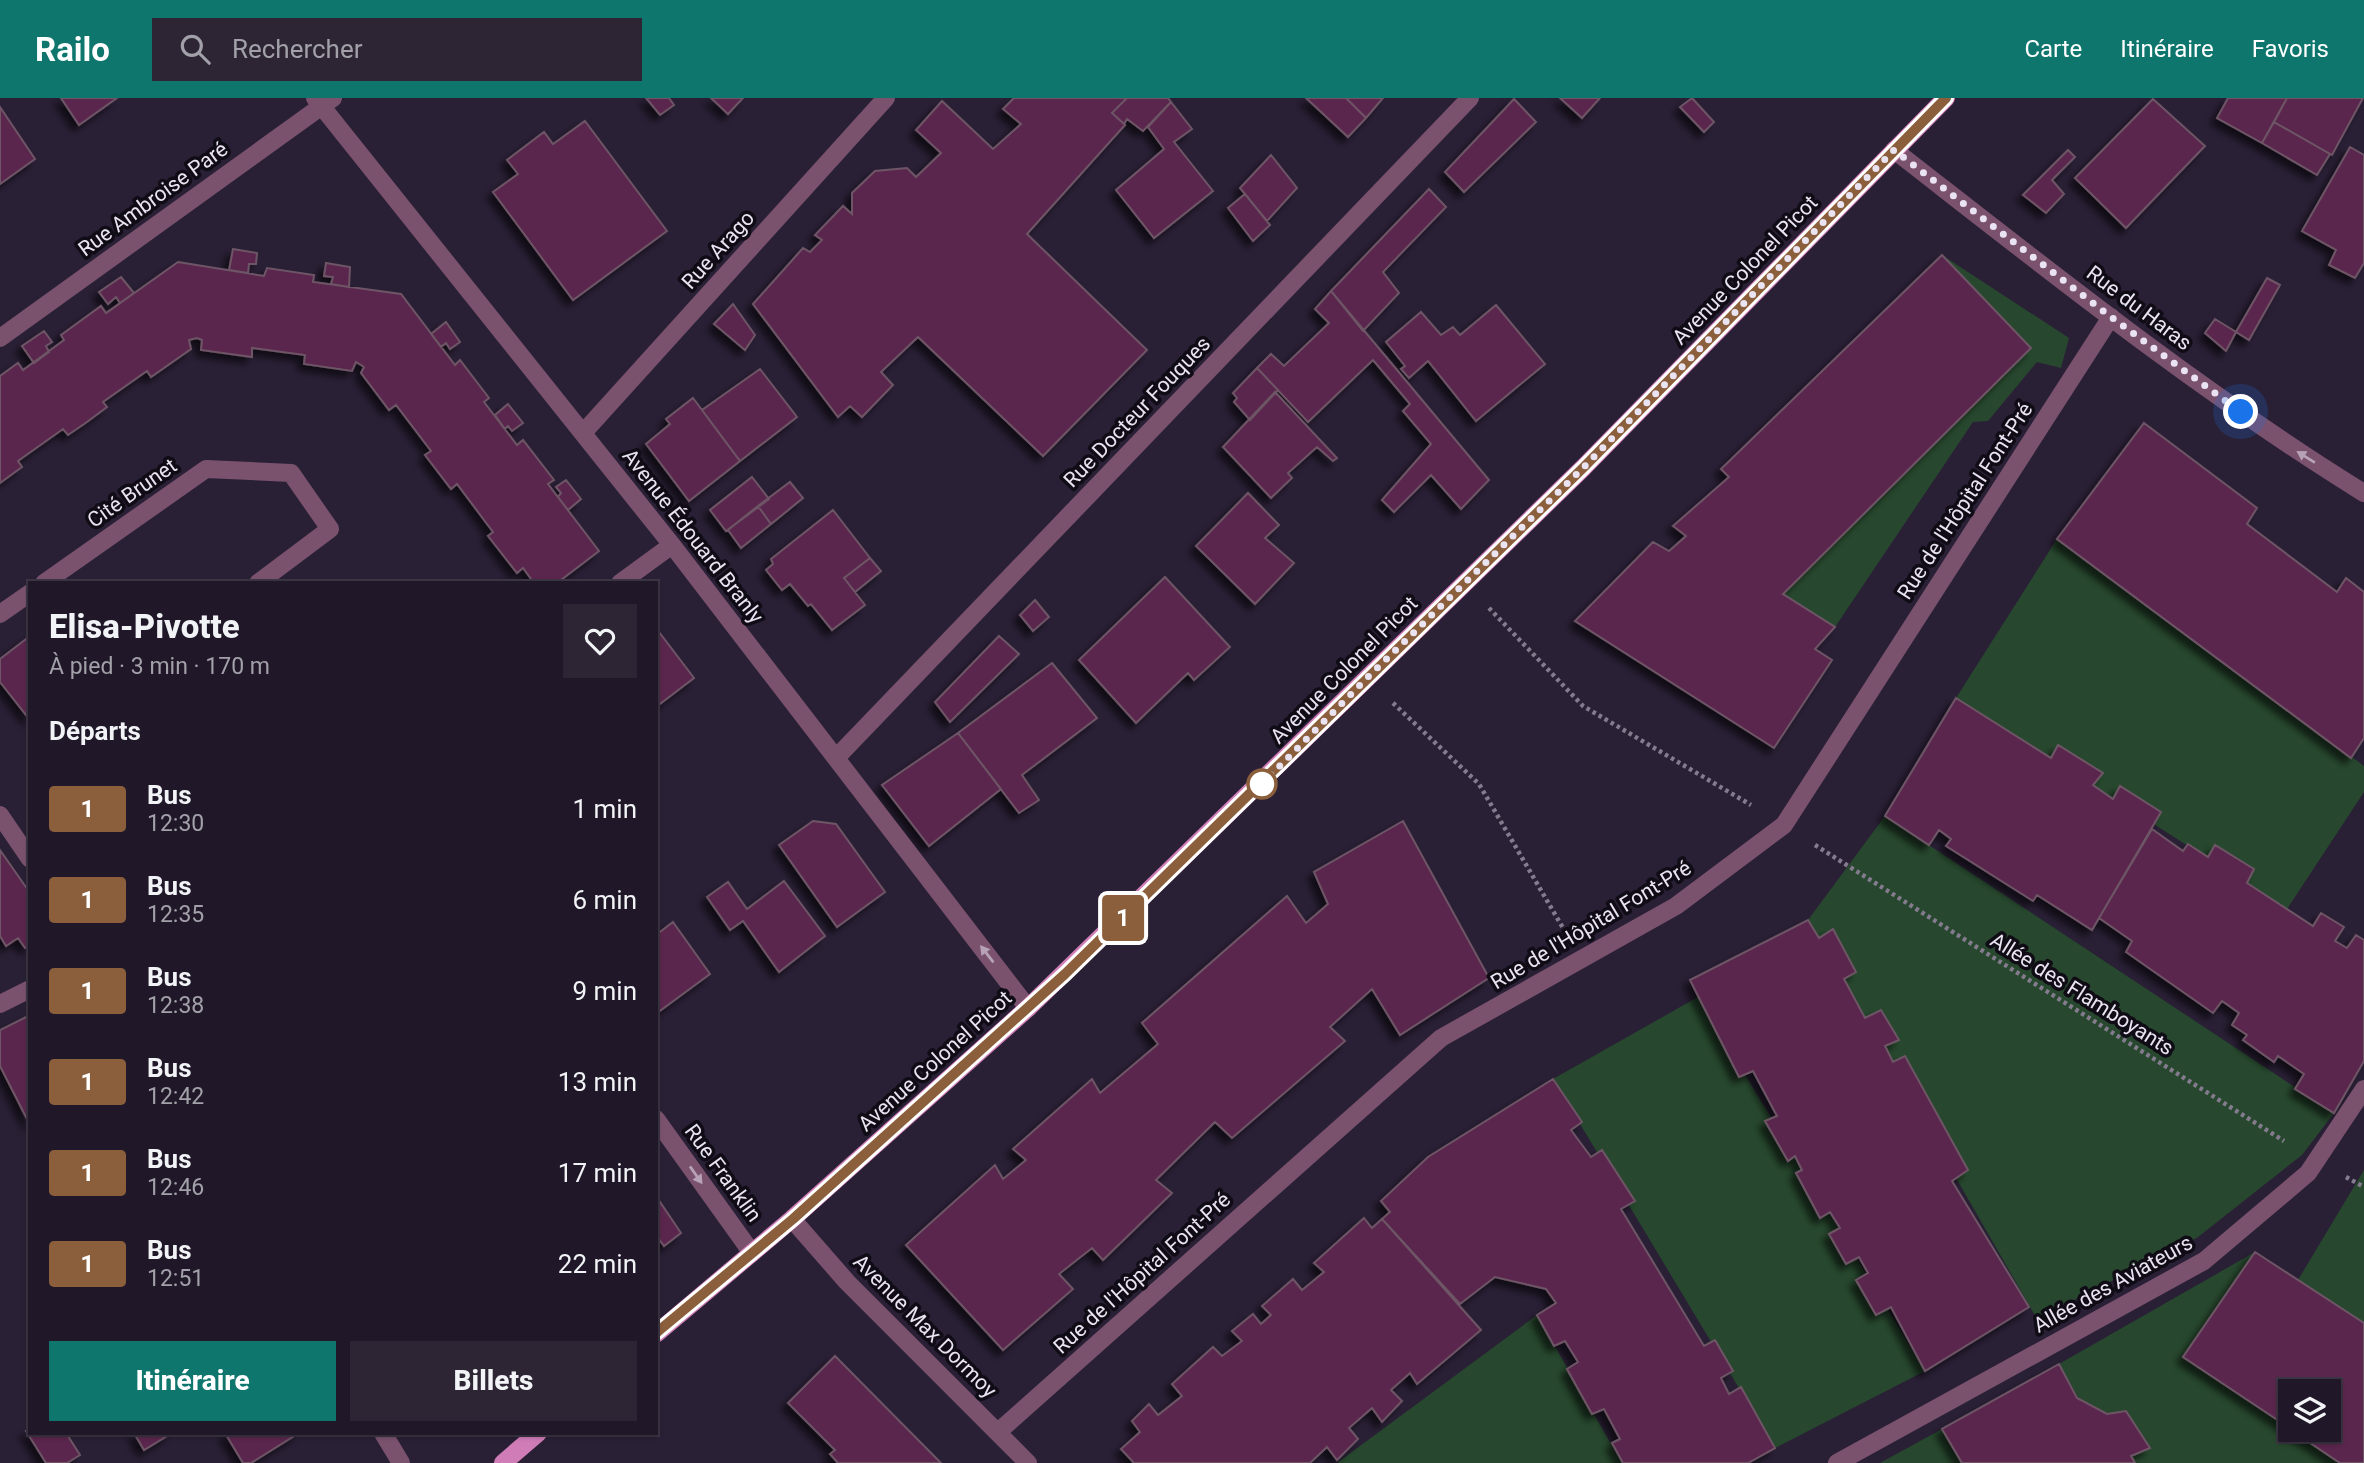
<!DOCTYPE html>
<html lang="fr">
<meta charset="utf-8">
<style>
:root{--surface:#201828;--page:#2d2534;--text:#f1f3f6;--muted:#a2a0a8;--line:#3d3745;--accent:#0f766e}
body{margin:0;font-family:Roboto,sans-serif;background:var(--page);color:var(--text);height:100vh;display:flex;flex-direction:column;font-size:26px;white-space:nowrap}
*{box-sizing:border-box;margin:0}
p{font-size:23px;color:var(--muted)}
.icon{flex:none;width:38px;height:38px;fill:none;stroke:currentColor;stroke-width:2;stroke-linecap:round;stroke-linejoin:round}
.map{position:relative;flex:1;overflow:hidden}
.details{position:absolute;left:28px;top:483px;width:630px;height:854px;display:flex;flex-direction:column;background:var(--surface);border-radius:0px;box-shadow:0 2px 5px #0004,0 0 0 2px var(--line)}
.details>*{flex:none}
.badge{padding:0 14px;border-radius:5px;font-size:24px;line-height:46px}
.fabs{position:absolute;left:2278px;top:1281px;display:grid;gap:14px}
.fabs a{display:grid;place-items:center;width:63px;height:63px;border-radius:0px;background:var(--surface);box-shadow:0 2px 5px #0004,0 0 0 2px var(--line);font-size:35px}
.you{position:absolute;width:35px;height:35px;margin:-18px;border:5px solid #fff;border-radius:50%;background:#1a73e8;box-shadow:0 0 0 10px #1a73e833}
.map>.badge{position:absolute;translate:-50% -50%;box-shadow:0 0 0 4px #fff}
h2{padding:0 21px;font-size:26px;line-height:63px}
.round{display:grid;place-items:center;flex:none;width:74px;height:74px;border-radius:0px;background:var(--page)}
.summary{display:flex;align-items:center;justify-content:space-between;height:119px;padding:0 21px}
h1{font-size:33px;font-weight:800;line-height:52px}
.button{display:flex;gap:14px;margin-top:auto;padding:14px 21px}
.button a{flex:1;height:80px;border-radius:0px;background:var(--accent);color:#fff;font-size:28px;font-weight:800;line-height:80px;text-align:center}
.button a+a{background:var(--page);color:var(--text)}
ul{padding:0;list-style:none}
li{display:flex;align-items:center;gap:21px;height:91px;padding:0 21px}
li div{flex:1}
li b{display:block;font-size:26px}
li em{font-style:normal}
li .badge{min-width:77px;font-weight:700;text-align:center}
header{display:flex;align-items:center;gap:42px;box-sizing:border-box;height:98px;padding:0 35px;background:var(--accent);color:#fff}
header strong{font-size:33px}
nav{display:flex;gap:38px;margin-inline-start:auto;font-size:24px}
.search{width:490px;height:63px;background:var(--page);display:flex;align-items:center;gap:18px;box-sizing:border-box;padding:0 24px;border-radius:0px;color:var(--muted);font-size:26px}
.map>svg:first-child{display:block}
</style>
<header>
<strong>Railo</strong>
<div class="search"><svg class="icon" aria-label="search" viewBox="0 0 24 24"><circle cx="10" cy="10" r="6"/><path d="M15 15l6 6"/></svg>Rechercher</div>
<nav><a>Carte</a><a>Itinéraire</a><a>Favoris</a></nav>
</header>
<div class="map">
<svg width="2364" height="1365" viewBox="0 0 2364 1365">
<defs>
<filter id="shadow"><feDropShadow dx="-6" dy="6" stdDeviation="3.5" flood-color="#0009"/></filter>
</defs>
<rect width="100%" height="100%" fill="#2a2036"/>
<path fill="#27482e" d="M1942,157l127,83 -8,30 -24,-6 -49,59 -15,1 -138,205 -52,-33 248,-246z
M2057,441l307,227v26l-77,117 -331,-211z
M1885,718l449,297 -32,42 -104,82 -161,82 -229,-399z
M1698,899l227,374 -150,77 -222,-369z
M2364,1072v153l-66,-43z
M2255,1154l-72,105 157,106h-224l-57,-99z
M1537,1217l85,148h-285z
M1942,1331l20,34h-82z"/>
<path fill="#5a274d" stroke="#6e5566" stroke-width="2" filter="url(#shadow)" d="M61,0h56l-38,27z
M646,0h23l5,7 -14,10z
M711,0h32l-15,16z
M1014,0h113l-15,15 13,12 -98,109 120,116 -104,106 -125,-119 -37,35 12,13 -31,32 -12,-11 -12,11 -85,-113 50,-56 7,4 12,-12 -7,-5 28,-29 9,8v-21l23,-22 32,-3 9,9 25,-24 -25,-23 26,-29 51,48 28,-25 -18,-15z
M1127,0h41l3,4 -28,29 -16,-12 -3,5 -12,-11z
M1306,0h40l20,20 -18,19z
M1346,0h37l-17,20z
M1560,0h40l-18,20z
M1692,0l22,24 -10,10 -24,-25z
M2228,0h59l-25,45 -45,-25z
M2287,0h76l-31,57 -58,-33z
M1514,1l22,23 -72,70 -19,-20z
M2153,1l52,47 -79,82 -51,-50z
M1171,4l21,27 -18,13 39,49 -59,47 -38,-48 48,-41 -16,-22z
M0,9l35,52 -35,25z
M585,23l82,110 -94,69 -80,-108 25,-18 -11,-14 37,-28 9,12z
M2274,24l56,32 -13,21 -55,-32z
M2350,49l14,8v108l-9,15 -26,-13 7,-15 -34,-19z
M2068,52l7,7 -23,23 12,14 -18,19 -23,-18z
M1271,57l26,33 -30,33 -27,-33z
M1429,91l17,18 -63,65 16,21 -36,38 -32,-40z
M1245,96l25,31 -17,16 -25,-33z
M233,151l24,4 -1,11h-7l-1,9 -19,-3z
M1942,157l89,93 -248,246 52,33 -20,22 17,11 -58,88 -199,-127 78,-79 16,9 17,-15 -13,-10 56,-49 -8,-8z
M178,164l86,14 3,-8 47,7 -1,7 88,12 54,71 5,-5 29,38 -5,4 33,43 6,-5 31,40 -6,4 51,67 -42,32h-23l-11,-15 -6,5 -29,-37 5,-4 -36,-48 -6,5 -26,-34 6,-4 -35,-46 -7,5 -28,-37 3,-6 -8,-5 -4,9 -48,-7 1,-9 -53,-7v9l-51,-7 1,-10 -5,-2 -8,2 2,9 -40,28 -4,-6 -44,31 4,5 -20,15 -19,13 -5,-6 -45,32 4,6 -22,16v-107l18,-13 5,7 41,-30 -3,-5 40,-29 5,7z
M326,165l24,4 -1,20 -18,-3 2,-7 -9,-1z
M121,179l13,16 -14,10 -4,-6 -8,7 -9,-12z
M2267,180l13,7 -31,55 -13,-8z
M1331,193l158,189 -28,29 -30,-34 -37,37 -12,-12 49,-56 -28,-33 7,-7 -37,-44 -65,62 -51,-54 14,-14 13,12 45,-43 -14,-14z
M733,206l22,31 -10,15 -31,-26z
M1496,207l49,59 -69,57 -48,-60 -19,17 -8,-9 4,-3 -19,-24 35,-30 20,23 12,-8 7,8z
M2215,221l21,13 -10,19 -21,-18z
M446,224l14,20 -10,7 -4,-6 -5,4 -10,-13z
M44,233l8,11 -6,4 3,6 -15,11 -12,-17z
M1257,270l21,22 -28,30 -16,-18 3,-4 -4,-5z
M760,271l37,48 -57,44 -38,-51z
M1275,294l62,66 -4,3 -16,-14 -29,26 4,5 -21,20 -48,-51z
M693,300l47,63 -51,40 -43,-57 24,-20 -4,-5z
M508,306l15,19 -11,8 -4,-5 -3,3 -10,-14z
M2144,325l113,85 -10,16 90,68 9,-14 18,14v146l-13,20 -294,-219z
M752,379l17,22 -43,32 -16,-21z
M566,382l15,19 -13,11 -10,-13 3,-4 -5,-6z
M790,384l13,16 -32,26 -13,-18z
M1248,395l31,32 -14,13 29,25 -39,41 -59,-58z
M758,408l13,18 -30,24 -13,-18z
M833,412l37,48 -26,20 21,27 -33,25 -21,-26 -3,2 -18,-22 -8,6 -16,-20 7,-6 -2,-5z
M870,460l11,13 -26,21 -11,-14z
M1165,479l65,70 -36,33 -6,-7 -52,50 -57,-63z
M1035,502l14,17 -16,14 -13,-16z
M656,530l38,50 -38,29z
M30,538v84l-30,-38v-23z
M999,538l20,18 -69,68 -15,-20z
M1052,565l45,55 -75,57 17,25 -20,13 -61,-80z
M1956,600l95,60 7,-13 45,28 -10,12 20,14 7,-13 41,26 -69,118 -55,-35 -4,6 -87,-55 5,-7 -12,-9 -10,15 -44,-29z
M958,635l43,56 -72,57 -47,-61z
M813,723l23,3 49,68 -48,35 -58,-82z
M1403,723l86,157 -89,57 -28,-46 -42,38 15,14 -113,97 -17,-16 -59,58 16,13 -69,67 -11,-12 -33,26 14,15 -70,61 -97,-105 89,-80 8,14 23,-19 -13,-11 79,-70 8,14 58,-49 -16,-21 145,-127 19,27 22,-19 -14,-32z
M2152,731l31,22 5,-7 20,13 7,-12 39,24 -7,14 66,43 8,-13 23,14 -9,14 12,7 9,-13 8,5v121l-30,52 -39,-24 9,-15 -26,-18 -4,6 -31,-22 4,-5 -15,-10 7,-12 -17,-12 -9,12 -87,-61 6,-11 -33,-23z
M0,752l30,43v52l-5,3 -7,-10 -12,8 -6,-10z
M784,783l41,55 -46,36 -36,-51 -13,9 -23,-33 21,-15 19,27z
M1808,822l11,18 14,-9 23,43 -12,7 21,39 16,-8 18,30 -14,6 8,16 12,-6 63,114 -16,11 77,126 -104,64 -34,-64 -15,8 -20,-35 12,-7 -9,-16 -13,7 -17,-30 11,-6 -10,-16 -10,6 -24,-45 6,-3 -7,-14 -7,5 -23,-40 12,-5 -24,-45 -14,6 -49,-97z
M673,824l37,52 -53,39 -1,-78z
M30,917v110l-30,-59v-36z
M1553,981l29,43 -11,8 20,27 11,-7 33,51 -14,8 83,137 11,-6 18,31 -12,7 8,16 12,-7 34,61 -27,15h-125l-11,-20 8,-4 -16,-30 -12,5 -25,-45 11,-7 -13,-21 -11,5 -17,-31 19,-12 -10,-14 -51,-12 -35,27 -78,-85 8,-7 -9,-11 47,-44z
M656,1098l25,37 -17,13 -8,-11z
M1364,1120l8,10 10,-9 99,111 -64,54 -7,-11 -19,17 11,11 -20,21 -10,-14 -23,20 9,11 -21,21 -10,-13 -17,16h-176l-13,-14 19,-17 -8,-11 17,-17 9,11 24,-19 -10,-12 41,-37 9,9 20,-15 -10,-10 21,-17 8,10 10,-9 -9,-9 31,-27 9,11 22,-18 -10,-9z
M2255,1154l109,71v140h-24l-49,-33h38v-39h-38v38l-108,-72z
M835,1258l106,107h-103l-8,-9 5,-4 -47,-47z
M2059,1266l18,34 30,16 19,-3 24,37 -19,8 4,7h-173l-20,-34z
M30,1331v4h36l14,22 -13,8h-21l-20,-32z
M134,1335h38l-28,17z
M225,1335h74l-48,30h-8z"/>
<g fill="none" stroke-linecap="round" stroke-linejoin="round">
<path stroke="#847c8e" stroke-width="4.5" stroke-dasharray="3.5 3.5" stroke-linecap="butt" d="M1489,510l94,98 168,99
M1393,605l86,81 84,144
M1815,747l469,296
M2346,1079l18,10"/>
<path stroke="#7a526e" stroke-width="18" d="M44,485l162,-114 85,4 39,56 -72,54
M0,516l30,-21"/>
<path stroke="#7a526e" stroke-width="18" d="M1837,1365l367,-202 104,-88 56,-84"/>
<path stroke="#7a526e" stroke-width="18" d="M315,0l357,447 356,463
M1894,52c153,119 305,241 470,343
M0,240l333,-240
M583,335l303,-335
M620,485l52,-38
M836,660l634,-660
M0,717l30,44
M0,906l30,-15
M656,1021l96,134
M792,1121l55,63 181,181
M998,1334l443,-394 235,-132 108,-81 327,-508
M383,1335l18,30"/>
<path stroke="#cf7cb7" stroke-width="18" d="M656,1236l136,-115 236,-211 555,-540 363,-370
M503,1365l35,-30"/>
</g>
<defs><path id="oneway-solid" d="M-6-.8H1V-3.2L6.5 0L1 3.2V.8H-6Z" transform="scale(1.75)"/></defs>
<g fill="#b7a2b7">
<use href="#oneway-solid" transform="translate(2306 359) rotate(-148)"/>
<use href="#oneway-solid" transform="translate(987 856) rotate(-128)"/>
<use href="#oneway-solid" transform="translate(696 1077) rotate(55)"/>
</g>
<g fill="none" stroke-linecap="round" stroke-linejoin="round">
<g stroke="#fff" stroke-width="16">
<path id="line" d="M656,1235l137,-114 272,-245 518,-506 363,-370"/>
</g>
<use href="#line" stroke="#8b5e3c" stroke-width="10"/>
<path stroke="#e9e3f2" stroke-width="7" stroke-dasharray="0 12.6" d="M1262,686l105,-106 216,-210 311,-318 217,167 130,95"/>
</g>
<circle fill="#fff" stroke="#8b5e3c" stroke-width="3.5" cx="1262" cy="686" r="14"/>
<g text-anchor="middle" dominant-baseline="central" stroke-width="7" stroke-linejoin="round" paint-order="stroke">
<g font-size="21" fill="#e9e3f2" stroke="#100c16">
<text transform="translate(153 101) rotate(-36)">Rue Ambroise Paré</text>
<text transform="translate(718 152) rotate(-48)">Rue Arago</text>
<text transform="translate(1745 172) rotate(-46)">Avenue Colonel Picot</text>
<text transform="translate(2139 210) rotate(37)">Rue du Haras</text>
<text transform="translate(1137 314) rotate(-46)">Rue Docteur Fouques</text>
<text transform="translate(132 395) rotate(-35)">Cité Brunet</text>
<text transform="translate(1965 403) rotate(-57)">Rue de l'Hôpital Font-Pré</text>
<text transform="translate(693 438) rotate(52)">Avenue Édouard Branly</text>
<text transform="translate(1344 572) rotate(-45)">Avenue Colonel Picot</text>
<text transform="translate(1591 827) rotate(-31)">Rue de l'Hôpital Font-Pré</text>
<text transform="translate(2082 896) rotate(32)">Allée des Flamboyants</text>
<text transform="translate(935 963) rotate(-42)">Avenue Colonel Picot</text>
<text transform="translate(723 1075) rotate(54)">Rue Franklin</text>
<text transform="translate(1142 1175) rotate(-42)">Rue de l'Hôpital Font-Pré</text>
<text transform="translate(2113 1186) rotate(-29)">Allée des Aviateurs</text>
<text transform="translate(925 1228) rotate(45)">Avenue Max Dormoy</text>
</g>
</g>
</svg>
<div class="fabs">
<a><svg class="icon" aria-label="layers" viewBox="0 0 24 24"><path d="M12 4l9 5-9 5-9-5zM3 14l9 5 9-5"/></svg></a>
</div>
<div class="you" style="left:2241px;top:314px"></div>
<b class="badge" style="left:1123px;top:820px;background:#8b5e3c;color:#fff">1</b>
<section class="details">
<div class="summary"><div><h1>Elisa-Pivotte</h1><p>À pied · 3 min · 170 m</p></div><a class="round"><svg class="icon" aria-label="heart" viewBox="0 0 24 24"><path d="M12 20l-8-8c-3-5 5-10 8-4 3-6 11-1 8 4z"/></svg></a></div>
<h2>Départs</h2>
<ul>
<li><span class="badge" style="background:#8b5e3c;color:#fff">1</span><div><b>Bus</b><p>12:30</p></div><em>1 min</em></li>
<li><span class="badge" style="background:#8b5e3c;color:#fff">1</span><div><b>Bus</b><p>12:35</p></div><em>6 min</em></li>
<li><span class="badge" style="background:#8b5e3c;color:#fff">1</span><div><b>Bus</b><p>12:38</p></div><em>9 min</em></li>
<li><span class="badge" style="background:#8b5e3c;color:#fff">1</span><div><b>Bus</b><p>12:42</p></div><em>13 min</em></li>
<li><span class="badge" style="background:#8b5e3c;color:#fff">1</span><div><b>Bus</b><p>12:46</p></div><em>17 min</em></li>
<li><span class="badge" style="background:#8b5e3c;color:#fff">1</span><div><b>Bus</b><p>12:51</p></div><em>22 min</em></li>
</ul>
<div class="button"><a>Itinéraire</a><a>Billets</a></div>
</section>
</div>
